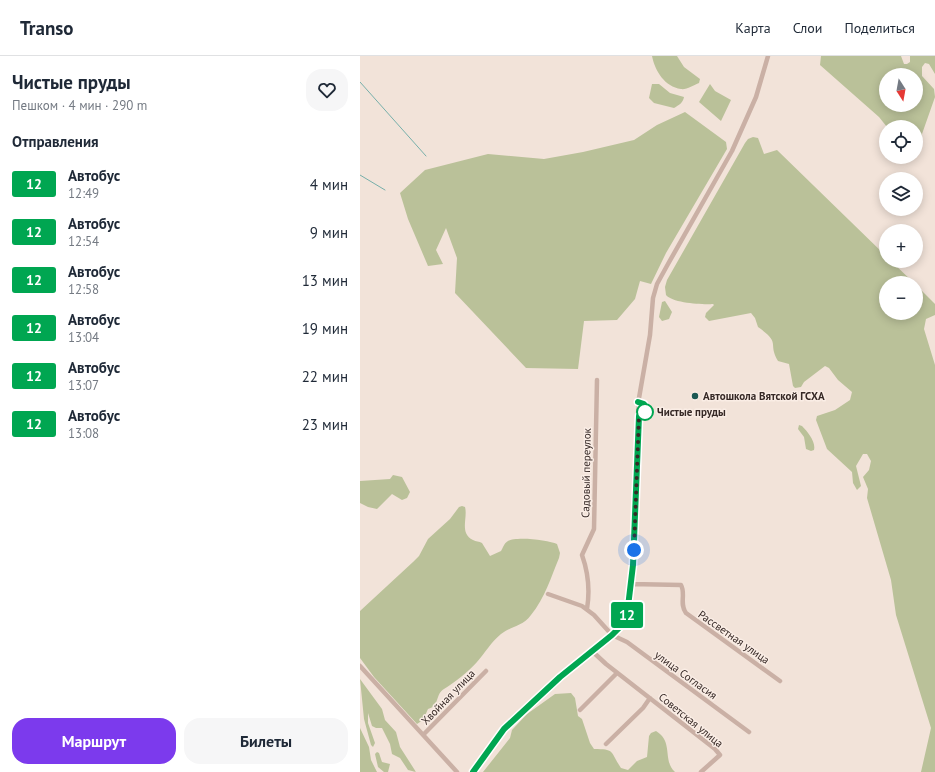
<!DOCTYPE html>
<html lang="ru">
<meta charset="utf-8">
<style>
:root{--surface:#fff;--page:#f6f6f7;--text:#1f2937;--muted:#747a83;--line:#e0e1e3;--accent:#7c3aed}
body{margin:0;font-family:"PT Sans",sans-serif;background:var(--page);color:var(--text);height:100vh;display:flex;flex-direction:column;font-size:15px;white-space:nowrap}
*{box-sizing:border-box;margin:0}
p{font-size:13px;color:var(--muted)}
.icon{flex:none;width:22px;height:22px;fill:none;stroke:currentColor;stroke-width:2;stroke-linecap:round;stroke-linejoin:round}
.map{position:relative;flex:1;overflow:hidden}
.sheet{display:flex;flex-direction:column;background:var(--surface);width:360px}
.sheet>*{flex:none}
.badge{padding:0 8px;border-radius:3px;font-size:14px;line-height:26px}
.needle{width:26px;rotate:169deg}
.controls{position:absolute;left:519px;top:12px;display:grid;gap:8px}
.controls a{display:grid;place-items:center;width:44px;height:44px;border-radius:50%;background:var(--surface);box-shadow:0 2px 10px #0003;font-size:20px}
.you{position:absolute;width:20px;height:20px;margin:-10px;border:3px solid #fff;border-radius:50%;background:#1a73e8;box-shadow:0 0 0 6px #1a73e833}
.map>.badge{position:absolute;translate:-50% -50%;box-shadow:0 0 0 2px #fff}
h2{padding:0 12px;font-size:15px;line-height:36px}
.round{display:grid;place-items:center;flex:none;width:42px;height:42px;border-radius:16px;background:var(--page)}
.summary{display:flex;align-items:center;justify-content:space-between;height:68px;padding:0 12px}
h1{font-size:19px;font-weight:700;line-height:30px}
.primary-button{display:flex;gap:8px;margin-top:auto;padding:8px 12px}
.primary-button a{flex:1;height:46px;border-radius:16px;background:var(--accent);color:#fff;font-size:16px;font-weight:700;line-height:46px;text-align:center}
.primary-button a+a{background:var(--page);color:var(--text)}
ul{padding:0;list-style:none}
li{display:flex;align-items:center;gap:12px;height:48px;padding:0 12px}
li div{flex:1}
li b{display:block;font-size:15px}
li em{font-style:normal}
li .badge{min-width:44px;font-weight:700;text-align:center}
header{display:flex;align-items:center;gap:24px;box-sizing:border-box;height:56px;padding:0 20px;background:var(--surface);border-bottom:1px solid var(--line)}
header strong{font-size:19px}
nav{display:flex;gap:22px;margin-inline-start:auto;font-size:14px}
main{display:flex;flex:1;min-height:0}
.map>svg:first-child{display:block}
</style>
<header>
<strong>Transo</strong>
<nav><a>Карта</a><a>Слои</a><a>Поделиться</a></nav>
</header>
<main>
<section class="sheet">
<div class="summary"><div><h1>Чистые пруды</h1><p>Пешком · 4 мин · 290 m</p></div><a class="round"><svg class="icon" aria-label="heart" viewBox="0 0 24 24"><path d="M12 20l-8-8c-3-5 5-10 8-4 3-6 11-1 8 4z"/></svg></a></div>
<h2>Отправления</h2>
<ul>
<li><span class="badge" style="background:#00a651;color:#fff">12</span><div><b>Автобус</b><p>12:49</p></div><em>4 мин</em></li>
<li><span class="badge" style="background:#00a651;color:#fff">12</span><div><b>Автобус</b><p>12:54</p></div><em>9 мин</em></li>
<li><span class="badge" style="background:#00a651;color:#fff">12</span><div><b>Автобус</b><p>12:58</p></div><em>13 мин</em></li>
<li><span class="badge" style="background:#00a651;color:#fff">12</span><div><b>Автобус</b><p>13:04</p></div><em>19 мин</em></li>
<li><span class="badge" style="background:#00a651;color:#fff">12</span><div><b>Автобус</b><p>13:07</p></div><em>22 мин</em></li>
<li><span class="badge" style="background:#00a651;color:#fff">12</span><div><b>Автобус</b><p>13:08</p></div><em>23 мин</em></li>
</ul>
<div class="primary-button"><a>Маршрут</a><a>Билеты</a></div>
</section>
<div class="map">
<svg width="575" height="716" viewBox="0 0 575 716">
<rect width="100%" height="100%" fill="#f2e3d9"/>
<path fill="#bac199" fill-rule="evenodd" d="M292,0h25l7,11 16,12 -1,4c-5,2 -13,7 -18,6 -16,-2 -26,-18 -29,-33z
M461,0h80l3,8h3l3,-2v-6h25v18l-6,-10 -4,-1 -3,4v9l12,13 1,8 -13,37v9l-4,1 -2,-17h-29l-8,-10 -59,-52zM526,19h30v30h-30z
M292,28h7l11,9 14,4c-1,6 -5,8 -10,11l-20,-5 -5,-5z
M350,28l5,7 16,9 -10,21 -22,-19z
M325,56l41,30 1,7 -61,104 -15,31 -11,-3 -5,18 -18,21 -33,1 -6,48 -52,-1 -71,-75 2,-35 -11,-30 -10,22 7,14 -15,2 -20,-47 -8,-26 25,-23 63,-16 56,5 39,-7 51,-12 23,-15z
M393,81l5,1 6,16 13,-4 109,106v5h5l23,22h-28v30h30v-28l19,19v11l-9,4 -2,10 11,36v407h-14l10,-44 -35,-113 -5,-35 -24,-82 1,-9 -5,-12 6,-7 2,-9 -4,-7h-4l-7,12 5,20 -4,4 -4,-7 -1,-11 -25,-23 -11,-29 1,-4 18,-6 15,-10 2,-8 -14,-12 -9,-12 -4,-2 -21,16 -3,5 -6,1 -2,-2 -4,-22 -11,-3c-11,-19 4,-17 -20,-34l-3,-9 -4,-5 -42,8 -4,-4 1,-4 8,-8 -1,-1c-9,1 -41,-1 -47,-9l-1,-8 2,-7 78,-137 3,-4z
M305,245l7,11 -3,7 -7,2 -3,-4 3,-15z
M439,369l3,1c6,6 14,16 12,24l-3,1 -5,-2 -2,-12 -6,-8z
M33,419l9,2 8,15 -3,6 -5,2 -10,-6 -15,15 -9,-2 -8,-4v-22l30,-2z
M102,450l3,1c3,11 -6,26 8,33 3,2 6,1 9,3l8,13 11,-5c2,-3 3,-8 7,-10 8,-5 41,-1 49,3l3,9 -1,5c-8,19 -14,40 -28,57 -9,12 -20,11 -30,19 -10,8 -16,19 -24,28 -8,9 -23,21 -33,27 -9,5 -4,17 -16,20l-5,11 -6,4 -43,-47 -14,-19v-47l53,-49 6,-6 9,-17 22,-20 9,-12z
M0,623l22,30 3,11 11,12 4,15 16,25 -8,-2 -8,-12 -8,-4 -2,-10 -8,-16h-6l-4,-2 -4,-13v10l7,20 -2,4 -2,-2 -7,-26z
M211,637l4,5 3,18 4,3 8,24 4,6c22,0 16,3 27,19l7,2 9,-9 10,-4 2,-21 2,-3 5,-2c18,11 6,29 19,41h-192l27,-34 2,-8 15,-16 28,-20z
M0,672l9,19 2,13 6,12h-17z
M17,696l2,1 3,9 8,2 -2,8h-4l-6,-5 -3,-13z"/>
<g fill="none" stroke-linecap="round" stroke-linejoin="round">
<path stroke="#77afaa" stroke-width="1" d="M0,26l66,74
M0,119l25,15"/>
<path stroke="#cab0a5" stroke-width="4.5" d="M271,528l50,1c5,9 -2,19 5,28l94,68
M188,538l34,12 12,9 18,20 15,7 122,90
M227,553c3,-18 1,-37 -5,-54l12,-26 3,-149
M232,595l14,13 109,85 5,6 -19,17
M0,610l97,106
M220,654l37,-37
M63,679l63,-64
M246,688l37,-36 7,-10
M113,716l31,-43 56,-52 52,-42 10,-10 5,-10 6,-50 6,-167 11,-63 3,-37 4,-14 11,-20 64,-113 24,-54 12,-41"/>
</g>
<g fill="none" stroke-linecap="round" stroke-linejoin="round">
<g stroke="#fff" stroke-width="9">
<path id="line" d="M113,716l31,-43 56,-52 52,-42 10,-10 5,-10 6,-50 6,-149 6,-4 1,-3 -2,-5 -6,-2"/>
</g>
<use href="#line" stroke="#00a651" stroke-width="6"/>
<path stroke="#362926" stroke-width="4" stroke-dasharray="0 7.2" d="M274,494l5,-134 6,-4"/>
</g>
<circle fill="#1b5853" stroke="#faede5" stroke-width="1.5" cx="335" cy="340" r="4"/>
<circle fill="#fff" stroke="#00a651" stroke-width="2" cx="285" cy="356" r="8"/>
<g text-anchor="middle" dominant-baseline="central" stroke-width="3" stroke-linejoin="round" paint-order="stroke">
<g font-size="11" font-weight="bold" fill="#362926" stroke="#faede5" text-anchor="start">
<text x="343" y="340">Автошкола Вятской ГСХА</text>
</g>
<g font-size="11" font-weight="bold" fill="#362926" stroke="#faede5" text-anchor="start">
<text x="297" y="356">Чистые пруды</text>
</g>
<g font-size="11" fill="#362926" stroke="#faede5">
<text transform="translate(226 417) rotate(-89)">Садовый переулок</text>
<text transform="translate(374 581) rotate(35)">Рассветная улица</text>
<text transform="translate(326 619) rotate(36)">улица Согласия</text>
<text transform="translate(88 641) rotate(-46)">Хвойная улица</text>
<text transform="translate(331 664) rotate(39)">Советская улица</text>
</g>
</g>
</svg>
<div class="controls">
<a><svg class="needle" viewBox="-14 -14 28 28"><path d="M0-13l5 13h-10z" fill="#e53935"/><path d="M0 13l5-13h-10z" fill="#747a83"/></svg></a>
<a><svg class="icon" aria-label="locate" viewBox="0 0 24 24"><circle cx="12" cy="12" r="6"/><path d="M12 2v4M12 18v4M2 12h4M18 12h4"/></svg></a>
<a><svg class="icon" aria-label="layers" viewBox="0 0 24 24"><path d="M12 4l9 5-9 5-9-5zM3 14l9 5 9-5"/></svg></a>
<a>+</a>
<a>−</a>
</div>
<div class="you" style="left:274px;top:494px"></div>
<b class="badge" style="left:267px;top:559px;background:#00a651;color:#fff">12</b>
</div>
</main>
